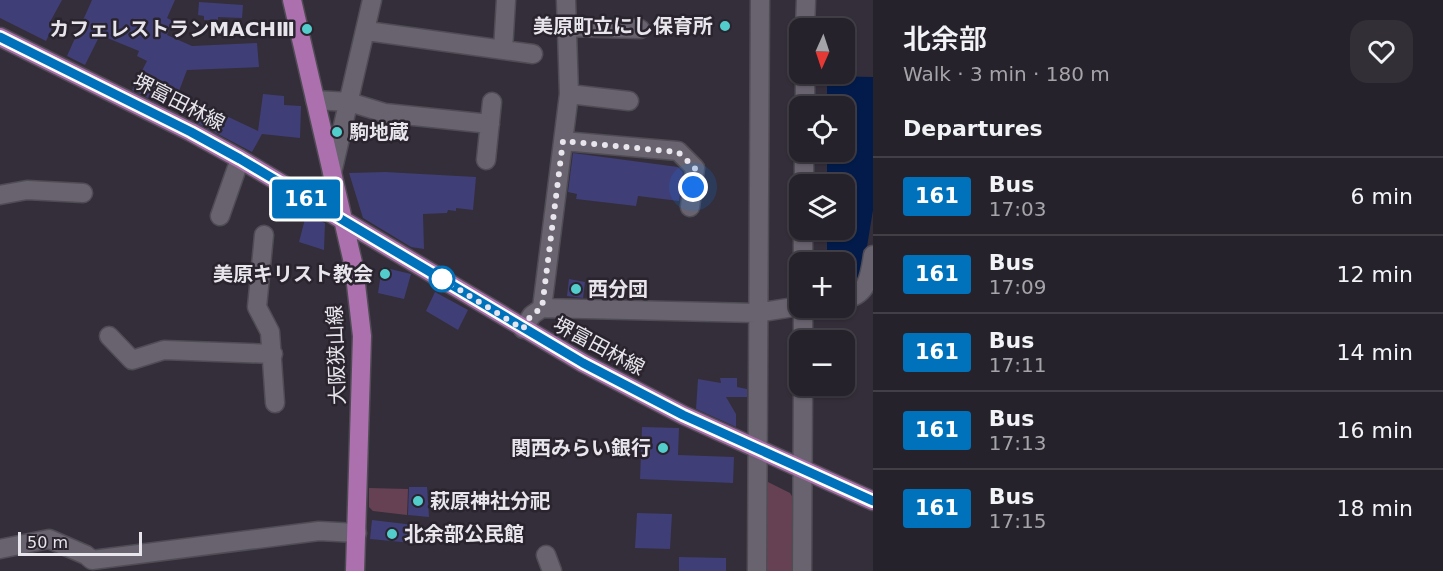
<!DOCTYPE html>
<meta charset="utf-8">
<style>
:root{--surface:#26222b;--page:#322f37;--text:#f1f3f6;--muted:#a4a4a9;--line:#423f47}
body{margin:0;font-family:"DejaVu Sans","Noto Sans JP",sans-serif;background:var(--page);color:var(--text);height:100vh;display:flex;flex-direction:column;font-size:22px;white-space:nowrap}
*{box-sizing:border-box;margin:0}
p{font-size:20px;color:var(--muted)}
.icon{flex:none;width:33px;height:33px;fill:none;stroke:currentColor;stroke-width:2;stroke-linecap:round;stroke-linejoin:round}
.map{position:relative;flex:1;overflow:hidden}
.panel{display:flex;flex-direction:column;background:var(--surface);width:570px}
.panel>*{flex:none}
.badge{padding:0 12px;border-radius:4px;font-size:21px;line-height:39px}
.needle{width:39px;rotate:183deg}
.controls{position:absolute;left:789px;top:18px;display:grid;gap:12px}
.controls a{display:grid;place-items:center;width:66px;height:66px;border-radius:12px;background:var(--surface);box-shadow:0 2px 4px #0004,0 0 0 2px var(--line);font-size:30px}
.scale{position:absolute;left:18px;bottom:15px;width:124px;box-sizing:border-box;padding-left:6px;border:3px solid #e8e5ec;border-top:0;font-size:16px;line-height:21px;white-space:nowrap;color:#e8e5ec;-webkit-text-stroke:4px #29242e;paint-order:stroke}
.you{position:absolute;width:30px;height:30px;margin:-15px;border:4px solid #fff;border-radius:50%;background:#1a73e8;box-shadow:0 0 0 9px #1a73e833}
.map>.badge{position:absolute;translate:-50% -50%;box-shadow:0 0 0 3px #fff}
h2{padding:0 30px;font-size:22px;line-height:54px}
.round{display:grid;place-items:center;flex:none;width:63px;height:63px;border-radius:18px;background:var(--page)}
.headline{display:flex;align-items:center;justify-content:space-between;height:102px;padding:0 30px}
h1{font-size:28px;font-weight:600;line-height:45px}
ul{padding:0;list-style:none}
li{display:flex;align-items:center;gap:18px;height:78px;padding:0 30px;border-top:2px solid var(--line)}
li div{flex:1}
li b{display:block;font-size:22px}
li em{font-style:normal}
li .badge{min-width:66px;font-weight:700;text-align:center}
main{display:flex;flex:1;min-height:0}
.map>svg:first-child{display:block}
</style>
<main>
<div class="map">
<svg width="873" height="571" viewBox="0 0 873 571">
<rect width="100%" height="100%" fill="#332e39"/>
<path fill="#664153" d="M768,482l22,11 5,8v70h-31v-86z
M369,488l39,1 -1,26 -34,-4 -4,-4z"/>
<path fill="#021b4a" d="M827,76l46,1v133l-11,67 -17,10 -1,-25h-17v-32h17v-46h-17v-32h17v-46h-17z"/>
<path fill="#403e76" d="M0,0h62l-12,22 4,2 -8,17 -46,-23z
M92,0h83l-8,18 6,3 -6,14 25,11 65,-3 2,24 -72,3 -8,21 -12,-4 -9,16 -26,-13 15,-29 -10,-5 2,-5 -39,-16 -15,30 -18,-9z
M199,2l44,3 -1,13 -24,-1v3h-14v-4l-6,-1z
M263,94l21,2v9l17,1 -1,32 -38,-4 -10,18 -57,-30 8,-17 55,26z
M573,153l105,14 5,5 -4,29 -41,-5 -2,10 -60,-7 1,-5 -9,-2z
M385,172l91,5 -3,33 -17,-2v3l-8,-1 -1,3 -24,1 1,35 -13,-2 -48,-29 -14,-45z
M306,215l19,8 -1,27 -25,-8z
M382,267l29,7 -7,25 -26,-6z
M569,279l16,3 -2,16 -16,-2z
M435,292l33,18 -10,20 -32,-19z
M720,378h17v9l10,2v8h-21l10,17v13l-40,-18 2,-30 23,4z
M642,427l37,1 -1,27 56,2 -1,26 -93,-4z
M409,487h18l2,30 -21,-2z
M637,513l35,1 -2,35 -35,-1z
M372,520l42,5 -2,18 -42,-4z
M679,557l47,1v13h-47z"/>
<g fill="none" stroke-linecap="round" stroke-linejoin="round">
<g stroke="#504c55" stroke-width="21">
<path id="minor" d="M567,27l73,2
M805,28l1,-28
M367,31l166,23
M503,50l3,-50
M569,94l60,7
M315,100l34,2 36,11 105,11
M805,106v-32
M563,141l115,10 17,17 -5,39
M486,160l6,-58
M332,173l40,-173
M804,184v-32
M0,195l27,-5 56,3
M220,216l20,-57
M264,235l-7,72 13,25 5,71
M803,262v-32
M844,299c24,-3 26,-24 29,-44
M542,308l27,-214 -3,-94
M803,308v32
M523,329l9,-14 10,-7 214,5 44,-7
M109,336l23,24 32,-10 109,4
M0,549l49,-10 37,16 6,5 227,-29 38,2
M546,555l6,16
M757,571l3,-571
M802,571l1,-185"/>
</g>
<g stroke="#504c55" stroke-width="21">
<path id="primary" d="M292,0l62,267 8,69 -7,235
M0,37l191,95 49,27 343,204 100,52 190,86"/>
</g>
<use href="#minor" stroke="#68636f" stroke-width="18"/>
<use href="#primary" stroke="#ab70ad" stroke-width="18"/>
</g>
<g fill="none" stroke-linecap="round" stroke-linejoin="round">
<g stroke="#fff" stroke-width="14">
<path id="line" d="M0,37l191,95 49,27 343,204 100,52 190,86"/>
</g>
<use href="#line" stroke="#0072bc" stroke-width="9"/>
<path stroke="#e8e5ec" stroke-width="6" stroke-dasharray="0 10.8" d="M442,279l81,50 8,-14 11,-7 21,-167 115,11 17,16 -2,19"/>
</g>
<g fill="#52cdcc" stroke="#29242e" stroke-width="2">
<circle cx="725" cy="26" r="6"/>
<circle cx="307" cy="29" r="6"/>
<circle cx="337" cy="132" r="6"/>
<circle cx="385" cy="274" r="6"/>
<circle cx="576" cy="289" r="6"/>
<circle cx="663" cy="448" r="6"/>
<circle cx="418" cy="501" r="6"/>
<circle cx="392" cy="534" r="6"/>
</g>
<circle fill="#fff" stroke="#0072bc" stroke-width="3" cx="442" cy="279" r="12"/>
<g text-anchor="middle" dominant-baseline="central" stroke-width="5" stroke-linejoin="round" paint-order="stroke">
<g font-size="20" font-weight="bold" fill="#e8e5ec" stroke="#29242e" text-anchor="end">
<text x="713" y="26">美原町立にし保育所</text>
<text x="295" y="29">カフェレストランMACHⅢ</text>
<text x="349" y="132" text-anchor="start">駒地蔵</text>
<text x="373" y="274">美原キリスト教会</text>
<text x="588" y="289" text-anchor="start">西分団</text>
<text x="651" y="448">関西みらい銀行</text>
<text x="430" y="501" text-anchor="start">萩原神社分祀</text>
<text x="404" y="534" text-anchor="start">北余部公民館</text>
</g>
<g font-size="20" fill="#e8e5ec" stroke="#29242e">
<text transform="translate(179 102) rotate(27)">堺富田林線</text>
<text transform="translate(599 346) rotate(28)">堺富田林線</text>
<text transform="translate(336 355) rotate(-92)">大阪狭山線</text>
</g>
</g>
</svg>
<div class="controls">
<a><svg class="needle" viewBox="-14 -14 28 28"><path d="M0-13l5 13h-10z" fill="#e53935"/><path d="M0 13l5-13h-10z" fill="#a4a4a9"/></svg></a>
<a><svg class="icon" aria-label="locate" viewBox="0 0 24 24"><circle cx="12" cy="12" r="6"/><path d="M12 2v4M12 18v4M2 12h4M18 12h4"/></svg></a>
<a><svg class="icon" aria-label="layers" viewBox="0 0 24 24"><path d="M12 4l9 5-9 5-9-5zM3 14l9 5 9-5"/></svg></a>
<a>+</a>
<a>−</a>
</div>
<div class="scale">50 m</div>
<div class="you" style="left:693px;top:187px"></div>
<b class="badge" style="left:306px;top:199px;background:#0072bc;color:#fff">161</b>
</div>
<section class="panel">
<div class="headline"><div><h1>北余部</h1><p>Walk · 3 min · 180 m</p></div><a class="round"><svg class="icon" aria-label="heart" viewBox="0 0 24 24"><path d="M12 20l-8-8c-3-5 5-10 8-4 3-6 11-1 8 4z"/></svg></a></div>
<h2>Departures</h2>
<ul>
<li><span class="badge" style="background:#0072bc;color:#fff">161</span><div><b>Bus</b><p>17:03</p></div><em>6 min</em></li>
<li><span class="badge" style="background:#0072bc;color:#fff">161</span><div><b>Bus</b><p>17:09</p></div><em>12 min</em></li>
<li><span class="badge" style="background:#0072bc;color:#fff">161</span><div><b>Bus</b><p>17:11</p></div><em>14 min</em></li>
<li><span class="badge" style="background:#0072bc;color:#fff">161</span><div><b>Bus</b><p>17:13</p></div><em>16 min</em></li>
<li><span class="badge" style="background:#0072bc;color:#fff">161</span><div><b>Bus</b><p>17:15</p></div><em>18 min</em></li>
</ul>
</section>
</main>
